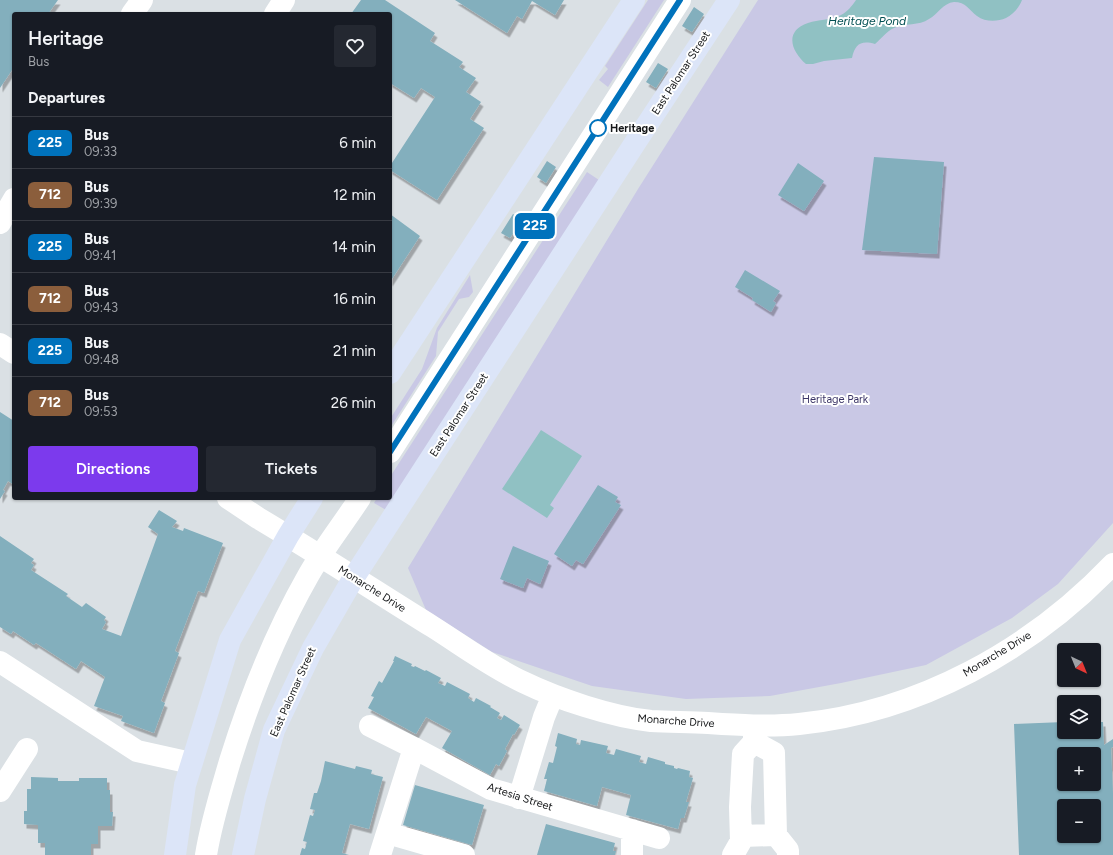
<!DOCTYPE html>
<meta charset="utf-8">
<style>
:root{--surface:#171b24;--page:#242831;--text:#f1f3f6;--muted:#9ea1a6;--line:#363941;--accent:#7c3aed}
body{margin:0;font-family:Figtree,sans-serif;background:var(--page);color:var(--text);height:100vh;display:flex;flex-direction:column;font-size:15px;white-space:nowrap}
*{box-sizing:border-box;margin:0}
p{font-size:13px;color:var(--muted)}
.icon{flex:none;width:22px;height:22px;fill:none;stroke:currentColor;stroke-width:2;stroke-linecap:round;stroke-linejoin:round}
.map{position:relative;flex:1;overflow:hidden}
.drawer{position:absolute;left:12px;top:12px;width:380px;height:488px;display:flex;flex-direction:column;background:var(--surface);border-radius:4px;box-shadow:0 1px 3px #0004}
.drawer>*{flex:none}
.badge{padding:0 8px;border-radius:6px;font-size:14px;line-height:26px}
.needle{width:26px;rotate:137deg}
.fabs{position:absolute;left:1057px;top:643px;display:grid;gap:8px}
.fabs a{display:grid;place-items:center;width:44px;height:44px;border-radius:4px;background:var(--surface);box-shadow:0 1px 3px #0004;font-size:20px}
.map>.badge{position:absolute;translate:-50% -50%;box-shadow:0 0 0 2px #fff}
h2{padding:0 16px;font-size:15px;line-height:36px}
.round{display:grid;place-items:center;flex:none;width:42px;height:42px;border-radius:4px;background:var(--page)}
.overview{display:flex;align-items:center;justify-content:space-between;height:68px;padding:0 16px}
h1{font-size:19px;font-weight:600;line-height:30px}
.button{display:flex;gap:8px;margin-top:auto;padding:8px 16px}
.button a{flex:1;height:46px;border-radius:4px;background:var(--accent);color:#fff;font-size:16px;font-weight:600;line-height:46px;text-align:center}
.button a+a{background:var(--page);color:var(--text)}
ul{padding:0;list-style:none}
li{display:flex;align-items:center;gap:12px;height:52px;padding:0 16px;border-top:1px solid var(--line)}
li div{flex:1}
li b{display:block;font-size:15px}
li em{font-style:normal}
li .badge{min-width:44px;font-weight:700;text-align:center}
.map>svg:first-child{display:block}
</style>
<div class="map">
<svg width="1113" height="855" viewBox="0 0 1113 855">
<defs>
<filter id="shadow"><feDropShadow dx="2.5" dy="4.5" stdDeviation="0" flood-color="#0004"/></filter>
</defs>
<rect width="100%" height="100%" fill="#dae0e4"/>
<path fill="#c9c8e5" d="M648,0h16l-56,87 -9,-7 9,-11 -3,-3z
M758,0h355v523l-55,61 -46,34 -86,47 -85,18 -71,13 -84,3 -94,-13 -100,-34 -66,-42 -18,-42 230,-379z
M587,172l12,8 -213,330 -12,-7 3,-5h13v-21z
M470,275l3,17 -4,5 -10,2 -21,33 -2,24 -46,72v-9l32,-50 15,-41z"/>
<path fill="#90c1c3" d="M856,0h166c-3,8 -9,14 -16,18 -9,4 -21,4 -29,-2 -8,-6 -11,-14 -23,-14 -11,1 -16,12 -25,17 -10,7 -24,4 -35,9 -7,3 -13,11 -19,16 -14,-4 -20,0 -23,14l-28,3 -11,3h-7c-15,-13 -22,-33 2,-41 11,-4 21,-2 33,-8 6,-3 11,-9 15,-15z
M541,430l41,26 -32,49 4,3 -7,10 -45,-29z"/>
<path fill="#83afbd" fill-rule="evenodd" filter="url(#shadow)" d="M0,0h58l-10,14h-34v53l-14,21z
M361,0h24l50,33 -5,8 33,21 -4,5 17,11 -10,14 15,10 -11,17 14,9 -47,72 -47,-30v-4l45,-69 -14,-9 -7,10 -24,-15v-69h-39z
M455,0h109l-9,15 -23,-14 -10,18 -5,-3 -10,17z
M694,7l10,7 -12,18 -10,-6z
M658,63l10,6 -12,19 -10,-6z
M874,157l70,5 -7,92 -75,-4z
M547,161l9,6 -10,16 -9,-6z
M798,163l26,18 -20,30 -26,-16z
M390,214l30,22 -30,46z
M513,214l9,6 -12,18 -9,-5z
M745,270l35,21 -7,10 3,2 -5,9 -19,-12 1,-2 -18,-11z
M0,412l14,9v64l-6,-4 -5,9 2,1 -5,8z
M598,485l20,12 -3,5 6,3 -38,59 -7,-4 -4,6 -18,-12z
M159,510l18,11 -5,6 11,4 1,-3 39,15 -19,50 -6,-2 -23,60 4,2 -18,48 4,2 -11,30 -33,-12 2,-5 -29,-10 11,-29 -24,-16 -5,8 -40,-26 -2,2 -21,-14 -2,3 -11,-7v-91l34,23 -3,4 3,2 -3,5 37,24 -2,2 16,11 4,-4 20,14 -2,3 2,2 -4,7 19,7 37,-102 -10,-7z
M513,546l36,15 -9,23 -13,-6 -4,10 -23,-9z
M395,656l17,8 -1,2 3,1 1,-1 10,5 1,-1 15,8 -3,5 7,3 2,-4 23,12 -2,4 6,4 2,-4 15,8 -1,1 10,6 -3,5 4,2 3,-5 16,10 -6,10 -1,-1 -8,15 2,2 -8,15 -3,-2 -6,11 -48,-27 10,-17 -26,-14 -10,17 -48,-26 6,-11 -3,-1 8,-15 3,2 12,-22h-1z
M1064,722v10h30v-10h9l1,23 9,-6v8l-2,1 2,46v61h-94l-5,-131zM1064,754h30v30h-30zM1064,806h30v30h-30z
M558,733l19,6 -1,5 4,1 1,-5 27,6 -2,7 8,2 2,-6 25,7 -2,6 7,2 2,-7 17,5v2l9,2v2l3,1 1,-1 12,3 -1,6 4,1 -7,24h3l-5,16h-3l-3,11 -52,-14 5,-20 -29,-8 -5,19 -53,-15 3,-12h-3l5,-17 4,1 4,-16 -2,-1z
M325,761l30,8 1,-3 16,4 -1,4 12,3 -14,52 -19,-5 -8,29 7,2h-49l2,-7 3,1 2,-7 -4,-1 7,-26 3,1 2,-6 -5,-1 4,-16h3l4,-12z
M31,777l27,1v3h21v-3h28v12h3v22h3l-1,14h-14v18h-7v11h-46v-12h-7v-18l-14,-1v-13h3v-22h4z
M415,785l69,20 -12,40 -69,-20z
M546,824l69,19 -2,8h3l-1,4h-78z"/>
<g fill="none" stroke-linecap="round" stroke-linejoin="round">
<path stroke="#fff" stroke-width="22" d="M132,14l10,-14
M275,14l9,-14
M0,223l14,-24
M0,344l14,9
M390,452l290,-452
M228,498l30,20c59,35 117,73 175,109 30,19 58,40 90,55 35,17 89,35 128,39 19,1 38,1 57,2 30,2 61,4 91,1 120,-12 232,-74 314,-160
M0,662l137,89 54,12
M370,726l44,22 77,41 168,49
M754,726v16l20,11 2,82 12,15v5
M0,791l27,-42
M519,798l25,-81 9,-22
M387,833l77,22
M741,836l35,-1
M206,855c5,-32 15,-63 24,-94 20,-64 45,-127 78,-185 15,-27 35,-52 52,-78
M380,855l34,-107
M632,855v-25
M733,855l8,-14 -1,-34 3,-53 11,-12"/>
<path stroke="#dce5f8" stroke-width="22" d="M390,373l244,-373
M175,855l10,-70 45,-145 58,-104 24,-38
M243,855l12,-56 19,-69 39,-82 41,-71 281,-434 94,-143"/>
</g>
<g fill="none" stroke-linecap="round" stroke-linejoin="round">
<g stroke="#fff" stroke-width="9">
<path id="line" d="M390,452l290,-452"/>
</g>
<use href="#line" stroke="#0072bc" stroke-width="6"/>
</g>
<circle fill="#fff" stroke="#0072bc" stroke-width="2" cx="598" cy="128" r="8"/>
<g text-anchor="middle" dominant-baseline="central" stroke-width="4" stroke-linejoin="round" paint-order="stroke">
<g font-size="11" fill="#151719" stroke="#fff">
<text transform="translate(681 73) rotate(-57)">East Palomar Street</text>
<text transform="translate(459 415) rotate(-57)">East Palomar Street</text>
<text transform="translate(372 589) rotate(32)">Monarche Drive</text>
<text transform="translate(997 654) rotate(-31)">Monarche Drive</text>
<text transform="translate(293 692) rotate(-66)">East Palomar Street</text>
<text transform="translate(676 721) rotate(4)">Monarche Drive</text>
<text transform="translate(520 797) rotate(18)">Artesia Street</text>
</g>
<g font-size="11" font-weight="bold" fill="#151719" stroke="#fff" text-anchor="start">
<text x="610" y="128">Heritage</text>
</g>
<g font-size="11" fill="#3c3667" stroke="#fff">
<text x="835" y="399">Heritage Park</text>
</g>
<g font-size="12" font-style="italic" fill="#014e51" stroke="#fff">
<text x="867" y="21">Heritage Pond</text>
</g>
</g>
</svg>
<div class="fabs">
<a><svg class="needle" viewBox="-14 -14 28 28"><path d="M0-13l5 13h-10z" fill="#e53935"/><path d="M0 13l5-13h-10z" fill="#9ea1a6"/></svg></a>
<a><svg class="icon" aria-label="layers" viewBox="0 0 24 24"><path d="M12 4l9 5-9 5-9-5zM3 14l9 5 9-5"/></svg></a>
<a>+</a>
<a>−</a>
</div>
<b class="badge" style="left:535px;top:226px;background:#0072bc;color:#fff">225</b>
<section class="drawer">
<div class="overview"><div><h1>Heritage</h1><p>Bus</p></div><a class="round"><svg class="icon" aria-label="heart" viewBox="0 0 24 24"><path d="M12 20l-8-8c-3-5 5-10 8-4 3-6 11-1 8 4z"/></svg></a></div>
<h2>Departures</h2>
<ul>
<li><span class="badge" style="background:#0072bc;color:#fff">225</span><div><b>Bus</b><p>09:33</p></div><em>6 min</em></li>
<li><span class="badge" style="background:#8b5e3c;color:#fff">712</span><div><b>Bus</b><p>09:39</p></div><em>12 min</em></li>
<li><span class="badge" style="background:#0072bc;color:#fff">225</span><div><b>Bus</b><p>09:41</p></div><em>14 min</em></li>
<li><span class="badge" style="background:#8b5e3c;color:#fff">712</span><div><b>Bus</b><p>09:43</p></div><em>16 min</em></li>
<li><span class="badge" style="background:#0072bc;color:#fff">225</span><div><b>Bus</b><p>09:48</p></div><em>21 min</em></li>
<li><span class="badge" style="background:#8b5e3c;color:#fff">712</span><div><b>Bus</b><p>09:53</p></div><em>26 min</em></li>
</ul>
<div class="button"><a>Directions</a><a>Tickets</a></div>
</section>
</div>
